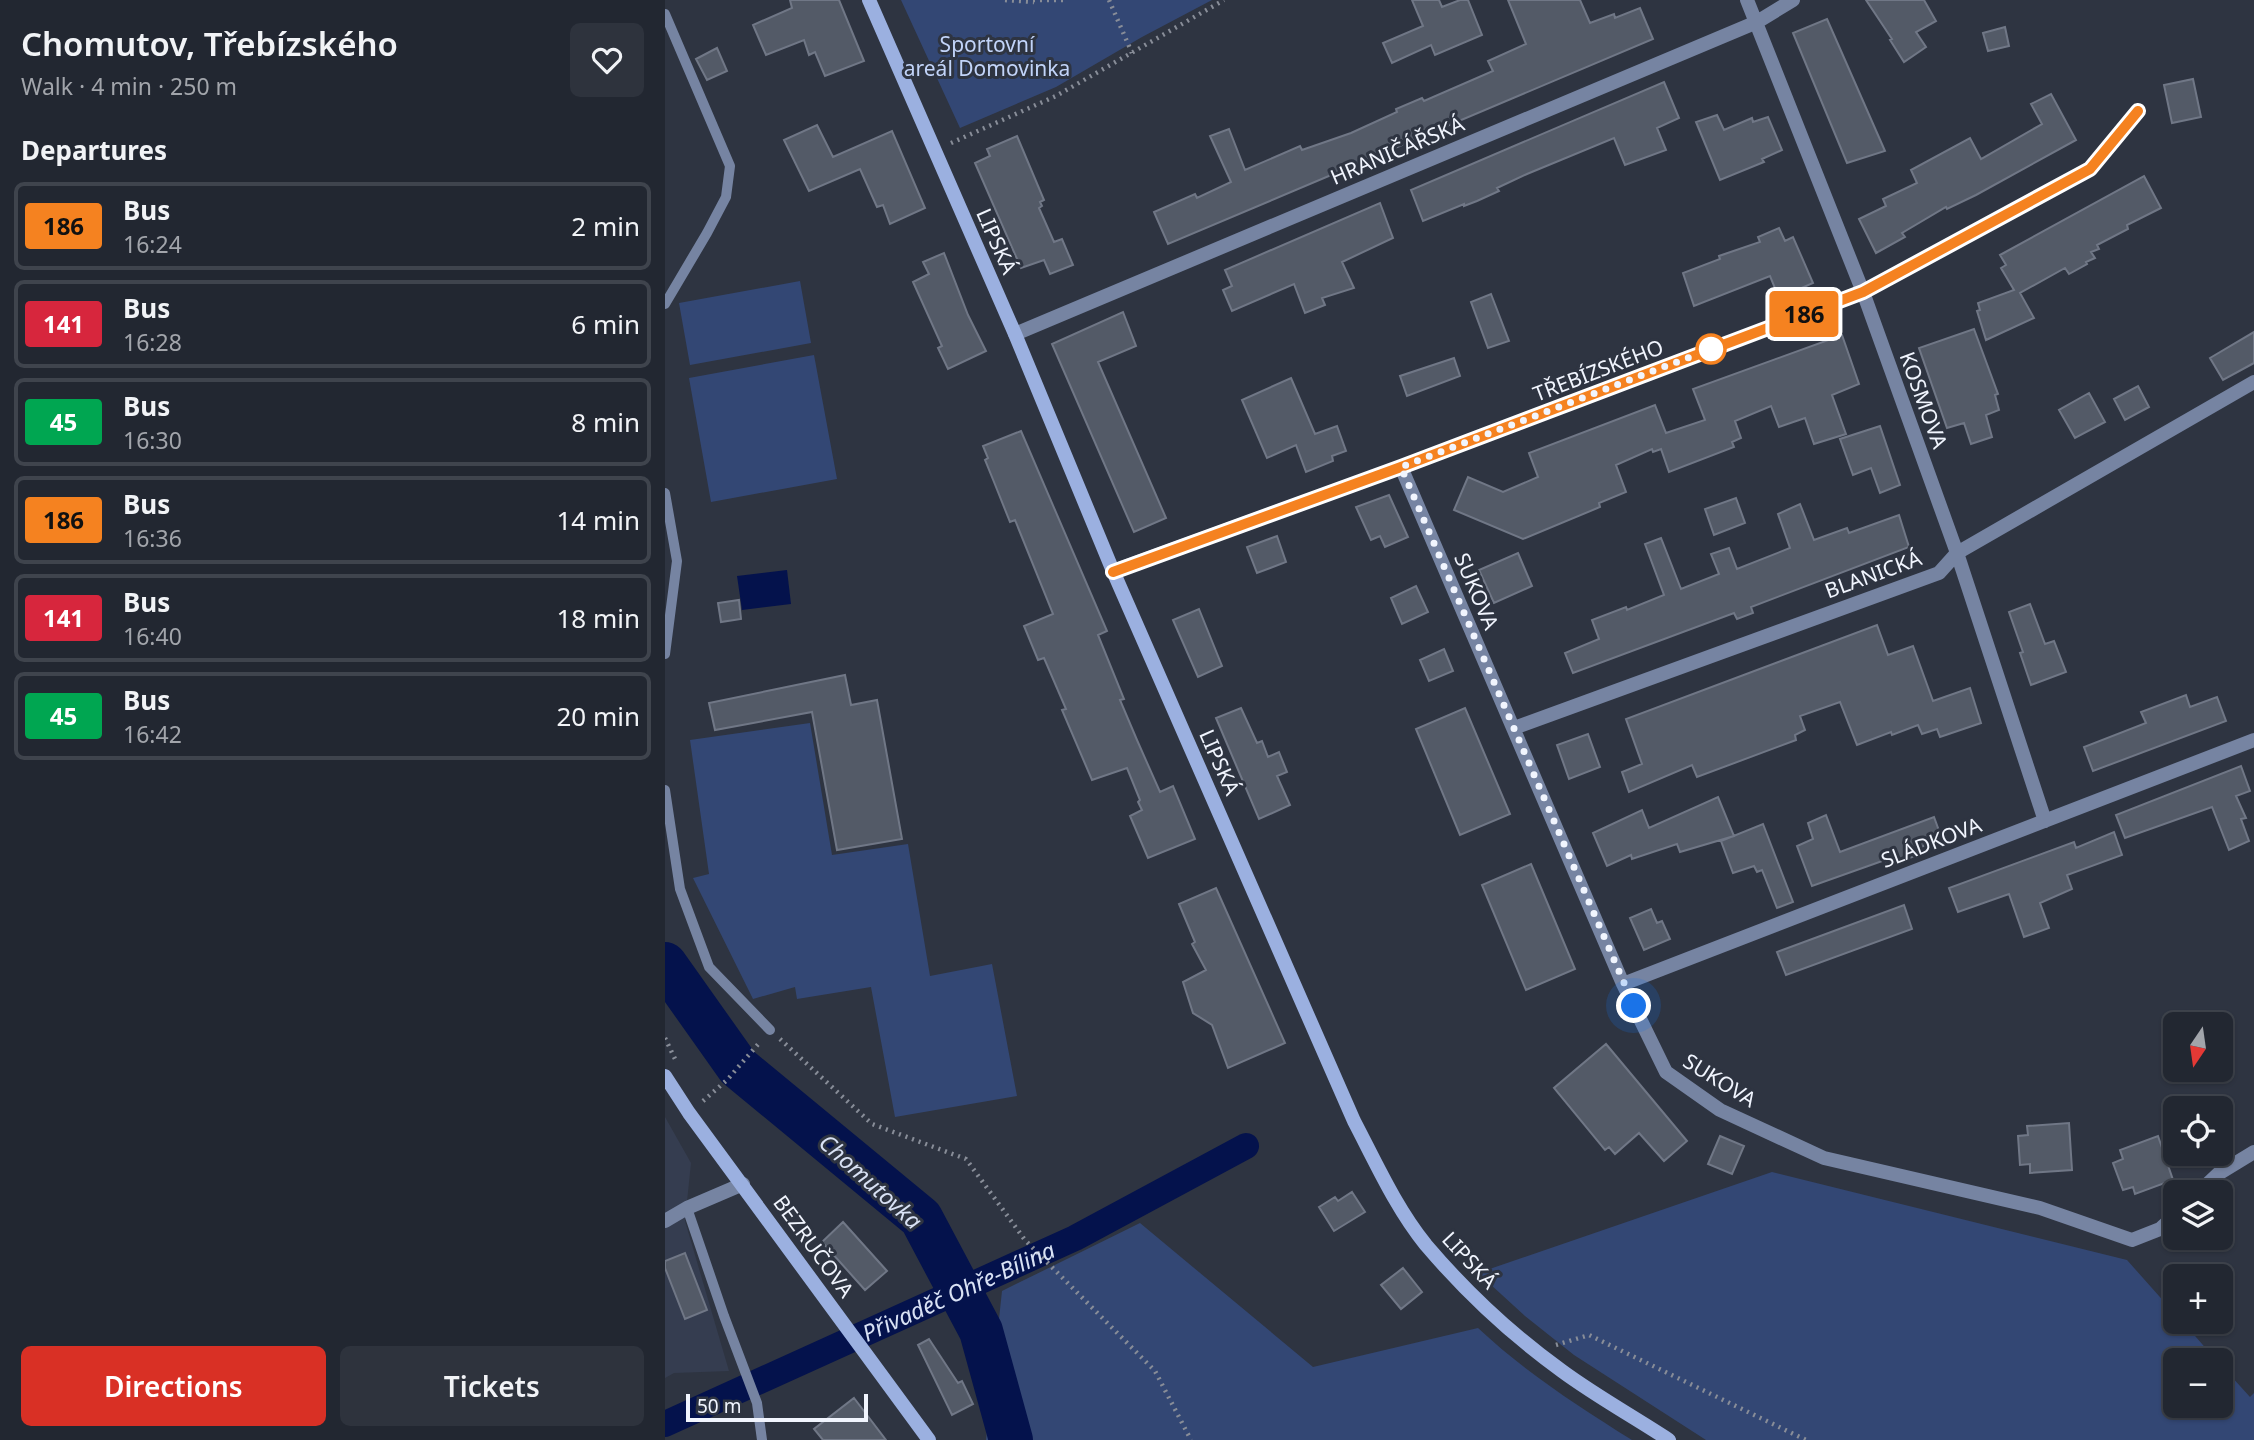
<!DOCTYPE html>
<meta charset="utf-8">
<style>
:root{--surface:#222731;--page:#2e333d;--text:#f1f3f6;--muted:#a2a5ab;--line:#3f444d;--accent:#d93025}
body{margin:0;font-family:"Noto Sans",sans-serif;background:var(--page);color:var(--text);height:100vh;display:flex;flex-direction:column;font-size:26px;white-space:nowrap}
*{box-sizing:border-box;margin:0}
p{font-size:23px;color:var(--muted)}
.icon{flex:none;width:38px;height:38px;fill:none;stroke:currentColor;stroke-width:2;stroke-linecap:round;stroke-linejoin:round}
.map{position:relative;flex:1;overflow:hidden}
.side{display:flex;flex-direction:column;background:var(--surface);width:665px}
.side>*{flex:none}
.badge{padding:0 14px;border-radius:5px;font-size:24px;line-height:46px}
.needle{width:46px;rotate:193deg}
.buttons{position:absolute;left:1498px;top:1012px;display:grid;gap:14px}
.buttons a{display:grid;place-items:center;width:70px;height:70px;border-radius:10px;background:var(--surface);box-shadow:0 2px 5px #0004,0 0 0 2px var(--line);font-size:35px}
.scale{position:absolute;left:21px;bottom:18px;width:182px;box-sizing:border-box;padding-left:7px;border:4px solid #f1f5fe;border-top:0;font-size:19px;line-height:24px;white-space:nowrap;color:#f1f5fe;-webkit-text-stroke:5px #2e3441;paint-order:stroke}
.you{position:absolute;width:35px;height:35px;margin:-18px;border:5px solid #fff;border-radius:50%;background:#1a73e8;box-shadow:0 0 0 10px #1a73e833}
.map>.badge{position:absolute;translate:-50% -50%;box-shadow:0 0 0 4px #fff}
h2{padding:0 21px;font-size:26px;line-height:63px}
.round{display:grid;place-items:center;flex:none;width:74px;height:74px;border-radius:10px;background:var(--page)}
.headline{display:flex;align-items:center;justify-content:space-between;height:119px;padding:0 21px}
h1{font-size:33px;font-weight:600;line-height:52px}
.cta{display:flex;gap:14px;margin-top:auto;padding:14px 21px}
.cta a{flex:1;height:80px;border-radius:10px;background:var(--accent);color:#fff;font-size:28px;font-weight:600;line-height:80px;text-align:center}
.cta a+a{background:var(--page);color:var(--text)}
ul{padding:0;list-style:none}
li{display:flex;align-items:center;gap:21px;height:88px;margin:0 14px 10px;padding:0 7px;border:4px solid var(--line);border-radius:10px}
li div{flex:1}
li b{display:block;font-size:26px}
li em{font-style:normal}
li .badge{min-width:77px;font-weight:700;text-align:center}
main{display:flex;flex:1;min-height:0}
.map>svg:first-child{display:block}
</style>
<main>
<section class="side">
<div class="headline"><div><h1>Chomutov, Třebízského</h1><p>Walk · 4 min · 250 m</p></div><a class="round"><svg class="icon" aria-label="heart" viewBox="0 0 24 24"><path d="M12 20l-8-8c-3-5 5-10 8-4 3-6 11-1 8 4z"/></svg></a></div>
<h2>Departures</h2>
<ul>
<li><span class="badge" style="background:#f58220;color:#111">186</span><div><b>Bus</b><p>16:24</p></div><em>2 min</em></li>
<li><span class="badge" style="background:#d7263d;color:#fff">141</span><div><b>Bus</b><p>16:28</p></div><em>6 min</em></li>
<li><span class="badge" style="background:#00a651;color:#fff">45</span><div><b>Bus</b><p>16:30</p></div><em>8 min</em></li>
<li><span class="badge" style="background:#f58220;color:#111">186</span><div><b>Bus</b><p>16:36</p></div><em>14 min</em></li>
<li><span class="badge" style="background:#d7263d;color:#fff">141</span><div><b>Bus</b><p>16:40</p></div><em>18 min</em></li>
<li><span class="badge" style="background:#00a651;color:#fff">45</span><div><b>Bus</b><p>16:42</p></div><em>20 min</em></li>
</ul>
<div class="cta"><a>Directions</a><a>Tickets</a></div>
</section>
<div class="map">
<svg width="1589" height="1440" viewBox="0 0 1589 1440">
<rect width="100%" height="100%" fill="#2e3441"/>
<path fill="#353d50" d="M0,1117l26,46 -6,58 44,150 -55,2 -9,5z"/>
<path fill="#334774" d="M236,0h311l-70,37 -86,50 -96,41z
M135,281l11,62 -121,22 -11,-62z
M149,355l23,124 -126,23 -22,-124z
M145,723l22,132 76,-11 22,132 62,-12 25,132 -122,21 -24,-130 -74,12 -2,-12 -42,12 -60,-121 16,-4 -19,-134z
M1107,1172l355,88 48,54v7h7l34,39h-41v45h46v-40l29,32 4,-4v47h-548l-132,-85 -49,-39 -47,-43z
M475,1223l173,144 165,-39c47,44 100,78 154,112h-646l16,-149z"/>
<path fill="#04124c" d="M122,570l4,34 -49,6 -5,-34z"/>
<g fill="none" stroke-linecap="round" stroke-linejoin="round">
<path stroke="#04124c" stroke-width="26" id="s1" d="M0,1424l410,-186 171,-92"/>
<path stroke="#04124c" stroke-width="44" d="M0,964l73,103 183,151 60,113 30,109"/>
</g>
<path fill="#535a67" stroke="#707786" stroke-width="2" d="M125,0h49l25,61 -39,15 -10,-24 -6,3 -5,-15 -38,15 -13,-30 39,-17z
M747,0h27l3,7 18,-7h8l14,35 -47,20 -4,-10 -39,18 -9,-20 40,-17z
M843,0h72l10,23 24,-9 1,4 25,-10 13,31 -485,205 -14,-32 41,-18 2,4 34,-16 -21,-46 19,-7 16,41 55,-24 2,4 49,-17 46,-21 -1,-3 26,-11 2,3 69,-30 -5,-10 38,-17z
M1201,0h58l12,21 -20,11 10,15 -22,15 -14,-22 2,-1z
M1162,19l58,132 -38,12 -54,-130z
M1340,27l4,19 -21,5 -5,-18z
M52,48l10,23 -20,9 -11,-21z
M1528,79l8,38 -29,6 -8,-38z
M999,82l15,36 -22,10 9,22 -41,15 -11,-27 -87,36 -30,14 2,3 -22,10 -13,5v-2l-41,17 -12,-31z
M1386,94l25,46 -100,55 -29,14 -1,-2 -44,26 3,4 -29,16 -17,-34 27,-13 -3,-7 34,-16 -6,-13 59,-32 11,21 61,-35 -11,-20z
M1052,115l7,15 28,-12 1,4 15,-5 14,33 -20,9 2,3 -44,18 -24,-58z
M152,125l16,32 59,-26 33,77 -35,16 -7,-19 -6,2 -17,-38 -51,22 -25,-51z
M352,136l27,64 -4,2 2,4 -3,2 15,34 8,-3 11,26 -23,9 -6,-14 -23,8 -46,-105 15,-7 -3,-7z
M1479,176l17,32 -34,17 1,4 -31,16 2,4 -8,3 4,6 -9,4 1,2 -18,10 -4,-6 -45,25 14,25 -48,22 -9,-29 3,-1 -2,-7 36,-13 -13,-22 5,-3 -6,-10z
M715,203l13,35 -51,24 12,26 -32,10 3,7 -20,8 -11,-29 -62,27 -9,-21 9,-4 -7,-16z
M1114,228l6,13 8,-4 20,46 -34,15 -9,-22 -76,30 -11,-33 37,-14 -1,-3 41,-14 -2,-5z
M279,253l24,62 18,36 -38,18 -10,-21 4,-2 -29,-64 16,-8 -6,-12z
M826,294l18,47 -21,7 -17,-46z
M458,312l13,34 -38,16 68,156 -32,14 -82,-188z
M1309,329l24,65 -3,1 4,15 -13,5 6,22 -21,7 -7,-21 -17,5 -28,-80z
M1589,332v31l-31,17 -13,-22z
M1177,335l17,49 -27,11 14,39 -32,10 -9,-26 -26,9 -8,-21 -36,15 6,17 -9,4 2,5 -65,25 -8,-23 -8,3 -1,-3 -36,16 10,27 -27,11 1,4 -77,32 -69,-29 14,-33 35,15 35,-15 -9,-24 126,-48 11,28 39,-13 -12,-31z
M789,358l6,18 -53,20 -7,-20z
M626,378l24,56 22,-8 9,25 -14,5 1,5 -27,11 -10,-27 -29,13 -25,-58z
M1473,386l11,21 -24,13 -11,-21z
M1424,393l16,29 -30,16 -16,-28z
M1215,426l20,59 -20,8 -9,-25 -18,7 -13,-36z
M356,431l86,200 -9,4 26,64 -4,1 17,40 23,52 13,-6 22,53 -47,19 -18,-42 12,-6 -4,-8 2,-2 -13,-32 -35,12 -30,-70 4,-1 -22,-51 -6,2 -14,-34 29,-12 -38,-94 -5,2 -16,-40 -9,-22 3,-2 -5,-12z
M724,495l19,42 -23,10 -5,-11 -9,4 -15,-33z
M1071,498l9,25 -31,12 -9,-26z
M1135,504l14,36 33,-12 2,5 50,-18 10,32 -158,60 2,6 -16,6 -3,-6 -161,60 -8,-20 34,-14 -7,-19 34,-13 1,3 37,-15 -19,-51 16,-6 20,51 38,-15 -8,-20 18,-6 8,21 53,-21 -12,-34z
M612,536l9,26 -29,11 -10,-26z
M853,553l14,33 -38,17 -15,-33z
M751,586l12,26 -26,12 -11,-26z
M74,600l2,19 -20,3 -3,-19z
M1365,604l15,40 9,-3 12,31 -35,13 -11,-32 3,-1 -14,-40z
M534,609l23,57 -24,11 -25,-57z
M1212,625l11,30 25,-9 20,55 37,-13 11,35 -41,14 -3,-8 -15,5 -4,-9 -26,10 -1,-3 -34,13 -17,-43 -40,14 5,14 -10,5 1,5 -99,37 -5,-12 -63,27 -7,-20 20,-8 -16,-45z
M779,649l9,22 -24,10 -9,-21z
M180,675l6,30 26,-5 25,139 -65,11 -25,-138 -97,18 -6,-27z
M1521,695l4,12 27,-10 9,24 -133,50 -9,-24 62,-24 -5,-11z
M576,708l16,35 5,-2 6,16 11,-5 8,20 -10,4 13,29 -31,14 -43,-101z
M800,708l45,106 -50,21 -44,-106z
M923,734l12,33 -31,12 -12,-34z
M1576,766l9,25 -14,5 10,22 -5,1 8,22 -20,9 -17,-43 -87,31 -9,-23z
M1053,797l16,39 -54,16 -3,-8 -45,15 -1,-4 -24,11 -14,-33 49,-23 7,18z
M1161,815l14,37 94,-35 8,22 -29,11 2,6 -27,10 -3,-6 -73,26 -15,-40 16,-7 -5,-16z
M1098,824l30,78 -16,6 -15,-38 -5,2 -3,-6 -21,7 -12,-32z
M1449,832l8,23 -55,20 5,14 -32,14 9,25 -25,9 -15,-43 -51,18 -9,-24 125,-46 2,6z
M866,864l44,105 -49,21 -44,-105z
M551,888l69,155 -57,25 -16,-43 -19,-12 -10,-31 23,-12 -14,-26 3,-2 -16,-38z
M1239,905l8,24 -126,46 -9,-23z
M986,909l6,14 5,-2 8,18 -26,11 -14,-32z
M941,1044l81,97 -23,20 -25,-28 -24,21 -6,-7 -4,3 -51,-62z
M1404,1123l3,47 -42,3v-9l-10,1 -2,-29 10,-1 -1,-9z
M1055,1136l24,10 -12,28 -24,-10z
M1493,1136l15,44 -38,14 -2,-7 -10,3 -10,-27 10,-4 -3,-9z
M687,1192l13,20 -31,19 -15,-24 16,-10 3,4z
M178,1222l44,49 -22,19 -43,-48z
M20,1253l22,57 -22,9 -20,-51v-7z
M738,1268l19,24 -21,17 -20,-24z
M264,1339l29,44 4,-2 11,23 -21,11 -34,-70z
M189,1398l32,42h-63l-9,-11z"/>
<g fill="none" stroke-linecap="round" stroke-linejoin="round">
<path stroke="#888d98" stroke-width="4.5" stroke-dasharray="2 5" stroke-linecap="butt" d="M340,0l29,2
M368,0h34
M444,0l23,53
M286,143l105,-47 168,-96
M0,1038l11,23
M115,1039l92,85 94,35 59,81 130,131 36,69
M38,1101l24,-21 33,-38
M891,1345l33,-10 217,105"/>
<path stroke="#7684a2" stroke-width="10" d="M0,14l65,152 -4,31 -19,36 -42,71
M0,493l12,68 -12,93
M0,790l15,99 29,78 61,63
M22,1208l37,108 33,87 5,37"/>
<path stroke="#7684a2" stroke-width="14" d="M1082,0l116,292 94,261 88,268
M350,334l742,-312 36,-22
M736,467l222,517 43,88 54,38 104,48 216,50 92,32 28,-11 15,-14
M448,571l288,-104 462,-175 227,-123 48,-58
M849,728l425,-155 18,-20 297,-171
M958,984l631,-244
M1534,1192l19,-18 36,-22
M0,1221l22,-13 56,-24"/>
<path stroke="#9bb0e0" stroke-width="14" d="M204,0l146,334 98,237 241,550c22,42 42,87 72,124 40,47 86,90 136,126 34,25 72,46 107,69
M0,1076l24,37 240,327"/>
</g>
<g fill="none" stroke-linecap="round" stroke-linejoin="round">
<g stroke="#fff" stroke-width="16">
<path id="line" d="M448,572l288,-105 462,-175 227,-123 48,-58"/>
</g>
<use href="#line" stroke="#f58220" stroke-width="10"/>
<path stroke="#f1f5fe" stroke-width="7" stroke-dasharray="0 12.6" d="M969,1006l-233,-539 310,-118"/>
</g>
<circle fill="#fff" stroke="#f58220" stroke-width="3.5" cx="1046" cy="349" r="14"/>
<g text-anchor="middle" dominant-baseline="central" stroke-width="6" stroke-linejoin="round" paint-order="stroke">
<g font-size="21" fill="#c2d4f9" stroke="#2e3441">
<text x="322" y="44">Sportovní<tspan x="322" dy="24">areál Domovinka</tspan></text>
</g>
<g font-size="21" fill="#f1f5fe" stroke="#2e3441">
<text transform="translate(732 150) rotate(-23)">HRANIČÁŘSKÁ</text>
<text transform="translate(332 241) rotate(66)">LIPSKÁ</text>
<text transform="translate(933 370) rotate(-21)">TŘEBÍZSKÉHO</text>
<text transform="translate(1259 400) rotate(70)">KOSMOVA</text>
<text transform="translate(1208 574) rotate(-20)">BLANICKÁ</text>
<text transform="translate(812 591) rotate(67)">SUKOVA</text>
<text transform="translate(555 762) rotate(66)">LIPSKÁ</text>
<text transform="translate(1266 842) rotate(-21)">SLÁDKOVA</text>
<text transform="translate(1055 1080) rotate(32)">SUKOVA</text>
<text transform="translate(149 1246) rotate(54)">BEZRUČOVA</text>
<text transform="translate(805 1260) rotate(47)">LIPSKÁ</text>
</g>
<g font-size="23" font-style="italic" fill="#d9e2f5" stroke="#2e3441">
<text transform="translate(206 1181) rotate(42)">Chomutovka</text>
<text stroke="none"><textPath href="#s1" startOffset="322">Přivaděč Ohře-Bílina</textPath></text>
</g>
</g>
</svg>
<div class="buttons">
<a><svg class="needle" viewBox="-14 -14 28 28"><path d="M0-13l5 13h-10z" fill="#e53935"/><path d="M0 13l5-13h-10z" fill="#a2a5ab"/></svg></a>
<a><svg class="icon" aria-label="locate" viewBox="0 0 24 24"><circle cx="12" cy="12" r="6"/><path d="M12 2v4M12 18v4M2 12h4M18 12h4"/></svg></a>
<a><svg class="icon" aria-label="layers" viewBox="0 0 24 24"><path d="M12 4l9 5-9 5-9-5zM3 14l9 5 9-5"/></svg></a>
<a>+</a>
<a>−</a>
</div>
<div class="scale">50 m</div>
<div class="you" style="left:969px;top:1006px"></div>
<b class="badge" style="left:1139px;top:314px;background:#f58220;color:#111">186</b>
</div>
</main>
